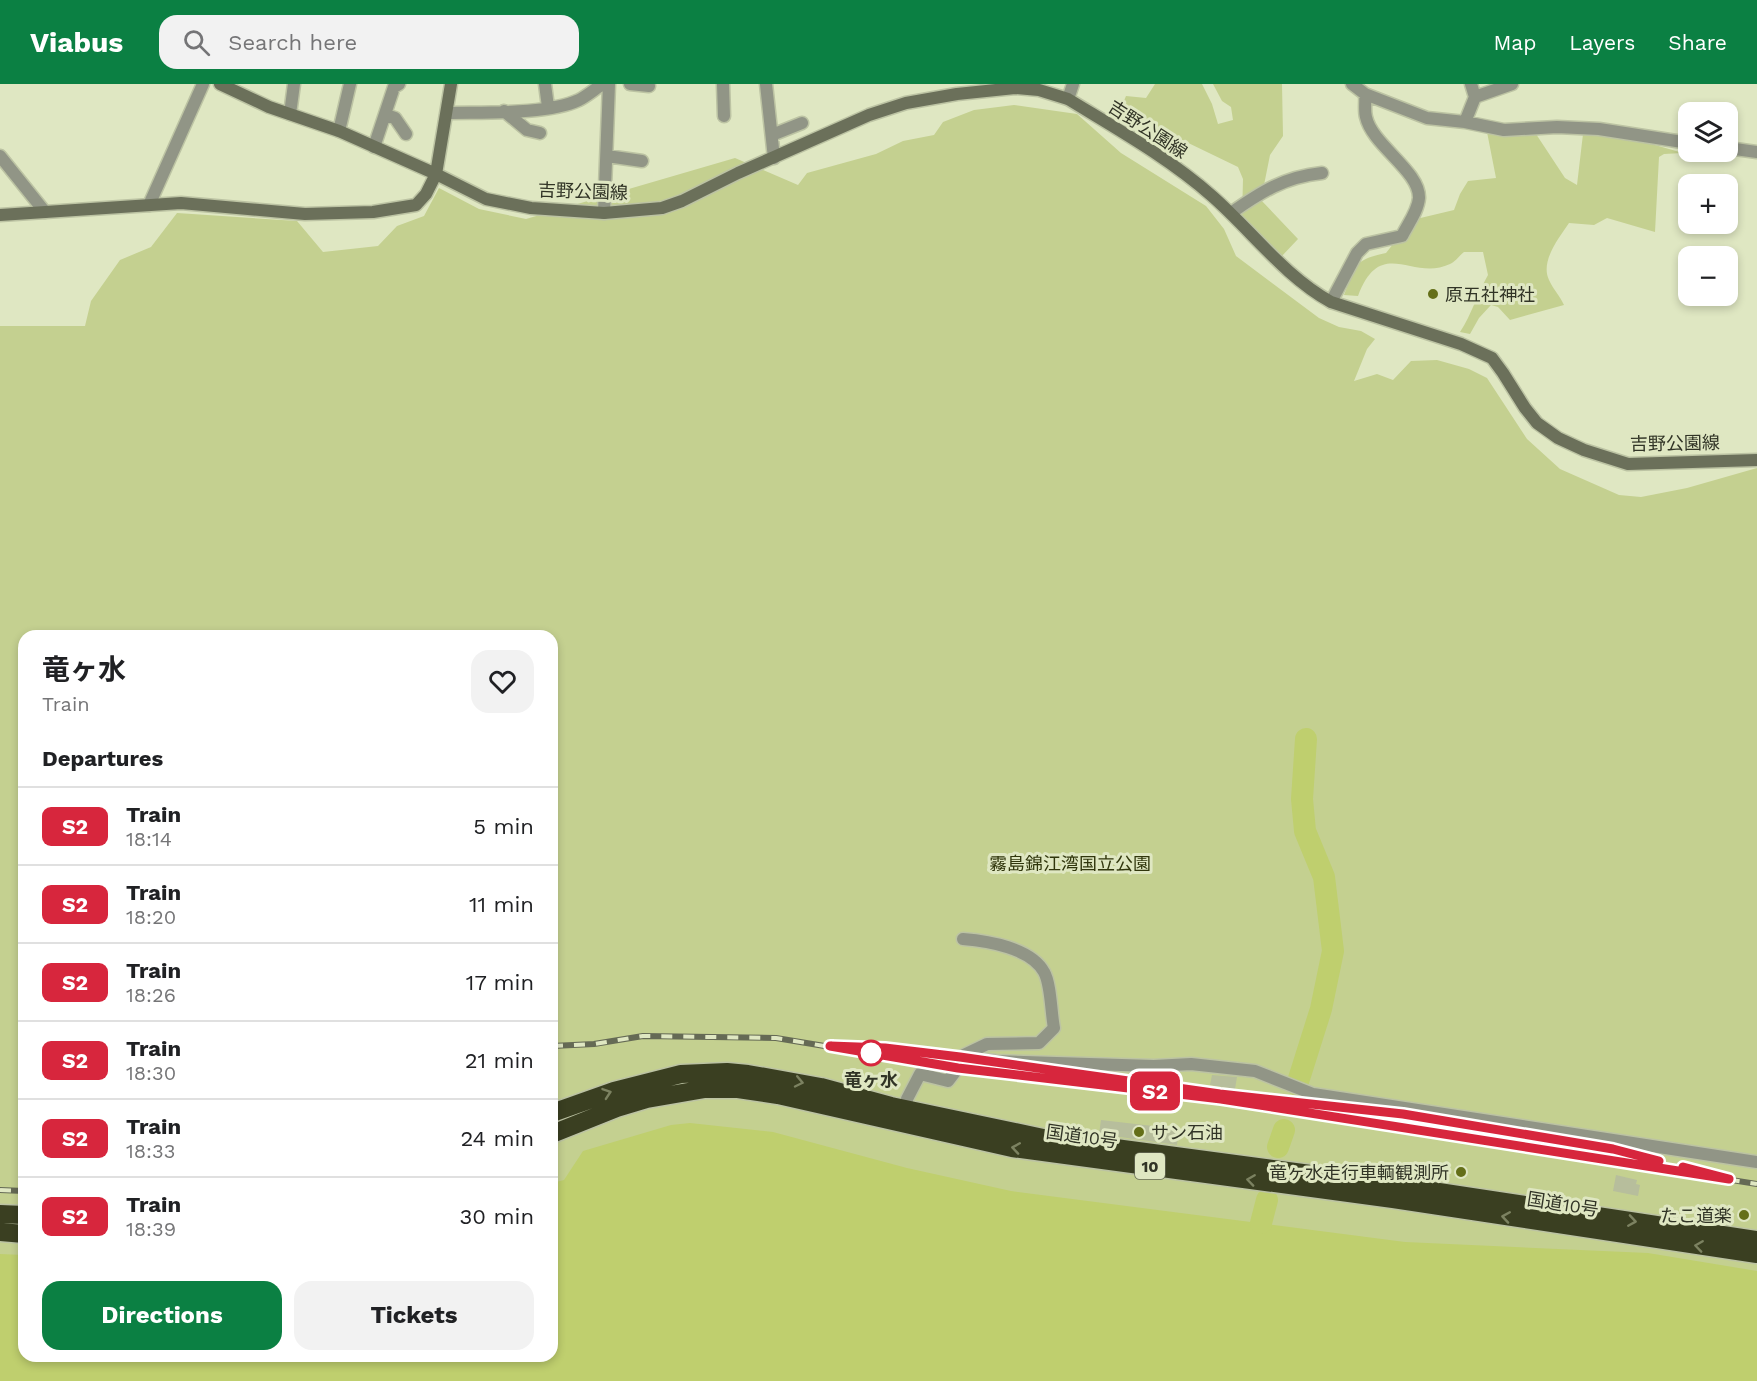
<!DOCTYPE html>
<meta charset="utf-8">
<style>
:root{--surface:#fff;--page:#f2f2f2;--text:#202124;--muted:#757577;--line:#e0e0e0;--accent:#0b8043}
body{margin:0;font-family:"Work Sans","Noto Sans JP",sans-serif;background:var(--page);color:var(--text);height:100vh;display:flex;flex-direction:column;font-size:22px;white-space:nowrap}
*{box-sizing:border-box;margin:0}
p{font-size:20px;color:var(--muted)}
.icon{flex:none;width:33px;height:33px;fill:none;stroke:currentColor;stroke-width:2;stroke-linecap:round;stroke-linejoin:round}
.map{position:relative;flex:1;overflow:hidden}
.details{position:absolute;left:18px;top:546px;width:540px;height:732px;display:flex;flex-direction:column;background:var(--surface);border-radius:18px;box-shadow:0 3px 9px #0003}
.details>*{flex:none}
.badge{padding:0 12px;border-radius:9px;font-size:21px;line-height:39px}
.controls{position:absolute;left:1678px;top:18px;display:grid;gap:12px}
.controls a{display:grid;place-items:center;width:60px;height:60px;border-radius:12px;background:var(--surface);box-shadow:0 3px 9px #0003;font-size:30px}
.map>.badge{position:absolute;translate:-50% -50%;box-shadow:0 0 0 3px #fff}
h2{padding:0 24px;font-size:22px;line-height:54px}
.round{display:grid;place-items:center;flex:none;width:63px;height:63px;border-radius:18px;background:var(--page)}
.overview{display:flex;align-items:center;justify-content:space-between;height:102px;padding:0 24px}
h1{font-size:28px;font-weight:700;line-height:45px}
.cta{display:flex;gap:12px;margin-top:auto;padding:12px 24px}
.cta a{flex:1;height:69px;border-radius:18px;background:var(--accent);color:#fff;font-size:24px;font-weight:700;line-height:69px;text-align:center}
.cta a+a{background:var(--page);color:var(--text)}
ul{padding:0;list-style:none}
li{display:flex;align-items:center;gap:18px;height:78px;padding:0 24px;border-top:2px solid var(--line)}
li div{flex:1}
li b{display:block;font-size:22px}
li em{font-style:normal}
li .badge{min-width:66px;font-weight:700;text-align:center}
header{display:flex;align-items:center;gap:36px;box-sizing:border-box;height:84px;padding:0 30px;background:var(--accent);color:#fff}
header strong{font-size:28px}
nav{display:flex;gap:33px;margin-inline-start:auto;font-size:21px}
.search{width:420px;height:54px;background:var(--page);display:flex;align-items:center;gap:15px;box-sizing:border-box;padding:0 21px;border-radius:18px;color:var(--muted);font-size:22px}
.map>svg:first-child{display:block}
</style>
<header>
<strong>Viabus</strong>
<div class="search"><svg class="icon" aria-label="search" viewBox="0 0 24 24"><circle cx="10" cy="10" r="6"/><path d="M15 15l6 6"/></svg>Search here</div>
<nav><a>Map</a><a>Layers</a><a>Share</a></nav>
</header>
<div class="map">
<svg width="1757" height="1297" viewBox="0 0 1757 1297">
<rect width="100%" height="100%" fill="#dfe7c2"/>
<path fill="#c4d090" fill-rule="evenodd" d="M1155,0h47l10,20 6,20 15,-4 -2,-13 -9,-6 -9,-17h69l1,52 -13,19 -9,45 37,39 -17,18 -39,-39 1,-39 -5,-12 -118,-57 6,-14 20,2z
M1014,21l63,9 44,39 85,53 18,23 12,27 83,62 20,9 22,4 14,8 -8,10 -13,32 23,-7 16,6 18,-19 26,-1 32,9 18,9 40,61 33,30 59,26 22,2 46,-9 70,-20v913h-1757v-1055h85l6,-25 29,-41 31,-13 26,-34 120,8 26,31 55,-6 19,-20 27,-10 15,-28 40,21 47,10 209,-61 63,27 9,-12 69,-19 27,-13 31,-6 9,-13 31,-12zM24,552h528v720h-528z
M1487,48l49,2 29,44 12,7 6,-51 58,7 42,12 -19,1 -5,3 -4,75 -48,-14 -13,7 -25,-2c-10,15 -29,38 -20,57 4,9 11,16 15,25l-54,15 -12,-13 -7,-2 -12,13 -9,16 -10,-2c12,-18 17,-38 28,-57l-5,-23h-19c-4,3 -9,10 -14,12 -38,18 -69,-29 -92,32l-14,-1c12,-30 9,-35 42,-42l26,-33 42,-10 6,-16 8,-13 28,-3z"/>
<path fill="#bfcf6e" d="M690,1039l83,9 134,36 104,23 394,51 243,11 109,18v110h-1757v-127l24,1v101h528v-173l12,-3 19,-29 88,-26z"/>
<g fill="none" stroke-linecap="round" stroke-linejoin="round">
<path stroke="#bfcf6e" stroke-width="22" d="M1297,1001l24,-76 12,-58 -9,-74 -19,-46 -3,-32 4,-60
M1278,1063l6,-17
M1261,1139l6,-23"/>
</g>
<path fill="#b7be9c" d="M1212,991l25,2 -2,12 -25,-4z
M1101,1036l78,9 -2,16 -78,-11z
M1616,1091l21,5 -1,4 4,1 -2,11 -25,-5z"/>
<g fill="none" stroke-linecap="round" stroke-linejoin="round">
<g stroke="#bcc3a3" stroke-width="15">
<path id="street" d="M545,0l3,23
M630,0l19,2
M723,0l1,32
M766,0l8,74
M1352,0l13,10 62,24 38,4 39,8 53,-3 42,2 90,14
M1475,13l37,-13
M1068,15l5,-15
M504,27l23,19 13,3
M447,29c36,-1 100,2 132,-13 8,-4 16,-11 24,-16
M290,30l4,-30
M386,31l9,3 11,16
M1465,38l10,-25 -4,-13
M339,47l11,-47
M772,51l30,-12
M374,63l20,-60 5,-3
M1728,64l29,4
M0,72l45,56
M607,72l35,5
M149,121l54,-121
M604,129l5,-129
M1231,129c30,-21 53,-36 91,-40
M1331,218l26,-49 9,-9 36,-8c6,-12 16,-25 17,-38 1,-27 -47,-53 -53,-81 -2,-7 0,-16 -1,-23
M963,855c25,2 68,9 81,33 7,12 7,41 10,56l-15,15 -52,1 -23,11
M906,1025l1,-10 13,-25 28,7 10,-13 2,-11 36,4 158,5 37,-2 64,7 58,23 444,68"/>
</g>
<g stroke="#bcc3a3" stroke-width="15">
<path id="secondary" d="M220,0l49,23 70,24 97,43 50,25 45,9 73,5 58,-5 20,-7 56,-28 131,-58 37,-12 51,-9 58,-6 24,2 29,9c49,30 101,59 144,97 40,35 72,80 119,106l130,42 31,14 11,15 22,35 12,15 21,15 26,12 44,14 129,-4
M0,131l181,-12 124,11 68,-2 43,-7 10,-11 10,-20 15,-90"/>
</g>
<g stroke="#bcc3a3" stroke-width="21">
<path id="highway" d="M552,1029l62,-22 67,-17 46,-2 21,2 73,13 70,19 157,33 338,45 371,56
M552,1050l65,-26 30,-9 58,-10h33l40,6 234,53 381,51 364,55
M0,1130l24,1
M0,1148l24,2"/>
</g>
<use href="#street" stroke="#919586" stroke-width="12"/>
<use href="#secondary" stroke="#6b705a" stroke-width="12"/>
<use href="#highway" stroke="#3a3f21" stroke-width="18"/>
<g stroke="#656a55" stroke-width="6">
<path id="rail" d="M552,962l42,-2 49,-8 133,2 182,30 263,31 536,85
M902,966l163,22
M1291,1018l112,12 210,35 40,10
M0,1106l24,1"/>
</g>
<use href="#rail" stroke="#dfe7c2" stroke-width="4" stroke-dasharray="11" stroke-linecap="butt"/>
</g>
<defs><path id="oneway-chevron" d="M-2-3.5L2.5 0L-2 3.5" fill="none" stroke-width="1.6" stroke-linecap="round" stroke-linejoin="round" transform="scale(1.5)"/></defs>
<g stroke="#7c8261">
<use href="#oneway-chevron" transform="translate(799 998) rotate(12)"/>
<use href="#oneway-chevron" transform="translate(607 1009) rotate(-19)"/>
<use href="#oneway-chevron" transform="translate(1016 1064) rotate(-171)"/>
<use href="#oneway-chevron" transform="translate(1251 1096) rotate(-172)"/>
<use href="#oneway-chevron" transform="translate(1506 1133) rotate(-171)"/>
<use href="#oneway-chevron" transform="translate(1632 1137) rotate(9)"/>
<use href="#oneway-chevron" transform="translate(1699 1162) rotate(-172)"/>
</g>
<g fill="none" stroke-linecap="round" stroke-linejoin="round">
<g stroke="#fff" stroke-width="14">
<path id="line" d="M1659,1077l-46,-12 -210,-35 -183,-20 -260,-37 -75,-9 -55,-2 128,22 263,31 508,80 -46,-12"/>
</g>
<use href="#line" stroke="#d7263d" stroke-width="9"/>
</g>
<g fill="#646f18" stroke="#dfe7c2" stroke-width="2">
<circle cx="1433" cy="210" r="6"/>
<circle cx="1139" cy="1048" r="6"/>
<circle cx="1461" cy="1088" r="6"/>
<circle cx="1744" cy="1131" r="6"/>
</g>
<circle fill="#fff" stroke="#d7263d" stroke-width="3" cx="871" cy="969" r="12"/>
<g text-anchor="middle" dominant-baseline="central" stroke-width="6" stroke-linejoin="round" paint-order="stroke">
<rect fill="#dfe7c2" stroke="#656a55" stroke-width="1.5" x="1135" y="1069" width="30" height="26" rx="4.5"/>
<g font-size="16" font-weight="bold" fill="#313426">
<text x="1150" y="1082">10</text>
</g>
<g font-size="18" fill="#313426" stroke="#dfe7c2">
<text transform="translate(1148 45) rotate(33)">吉野公園線</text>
<text transform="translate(583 107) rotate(2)">吉野公園線</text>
<text transform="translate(1675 359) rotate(-1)">吉野公園線</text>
<text transform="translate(1082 1052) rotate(8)">国道10号</text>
<text transform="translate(1563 1120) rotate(9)">国道10号</text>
</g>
<g font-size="18" fill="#313426" stroke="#dfe7c2" text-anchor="start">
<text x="1445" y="210">原五社神社</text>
<text x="1151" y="1048">サン石油</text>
<text x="1449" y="1088" text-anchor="end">竜ヶ水走行車輌観測所</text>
<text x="1732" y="1131" text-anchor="end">たこ道楽</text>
</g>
<g font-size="18" fill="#30360c" stroke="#dfe7c2">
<text x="1070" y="779">霧島錦江湾国立公園</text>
</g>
<g font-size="18" font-weight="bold" fill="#313426" stroke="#dfe7c2">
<text x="871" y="995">竜ヶ水</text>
</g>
</g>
</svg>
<div class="controls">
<a><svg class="icon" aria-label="layers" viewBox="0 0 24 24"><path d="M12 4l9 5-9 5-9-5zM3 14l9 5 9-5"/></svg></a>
<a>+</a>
<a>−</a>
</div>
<b class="badge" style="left:1155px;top:1007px;background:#d7263d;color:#fff">S2</b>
<section class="details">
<div class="overview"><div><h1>竜ヶ水</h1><p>Train</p></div><a class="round"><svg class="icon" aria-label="heart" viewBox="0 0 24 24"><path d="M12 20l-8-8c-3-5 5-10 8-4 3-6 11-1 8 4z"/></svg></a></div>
<h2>Departures</h2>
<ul>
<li><span class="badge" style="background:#d7263d;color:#fff">S2</span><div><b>Train</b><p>18:14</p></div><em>5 min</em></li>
<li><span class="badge" style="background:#d7263d;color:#fff">S2</span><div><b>Train</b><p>18:20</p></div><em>11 min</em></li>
<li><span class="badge" style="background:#d7263d;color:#fff">S2</span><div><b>Train</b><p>18:26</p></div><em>17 min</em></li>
<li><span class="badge" style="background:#d7263d;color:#fff">S2</span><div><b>Train</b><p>18:30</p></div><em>21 min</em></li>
<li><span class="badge" style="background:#d7263d;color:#fff">S2</span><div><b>Train</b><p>18:33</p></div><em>24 min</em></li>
<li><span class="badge" style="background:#d7263d;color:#fff">S2</span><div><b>Train</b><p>18:39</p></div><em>30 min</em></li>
</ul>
<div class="cta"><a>Directions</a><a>Tickets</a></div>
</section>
</div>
